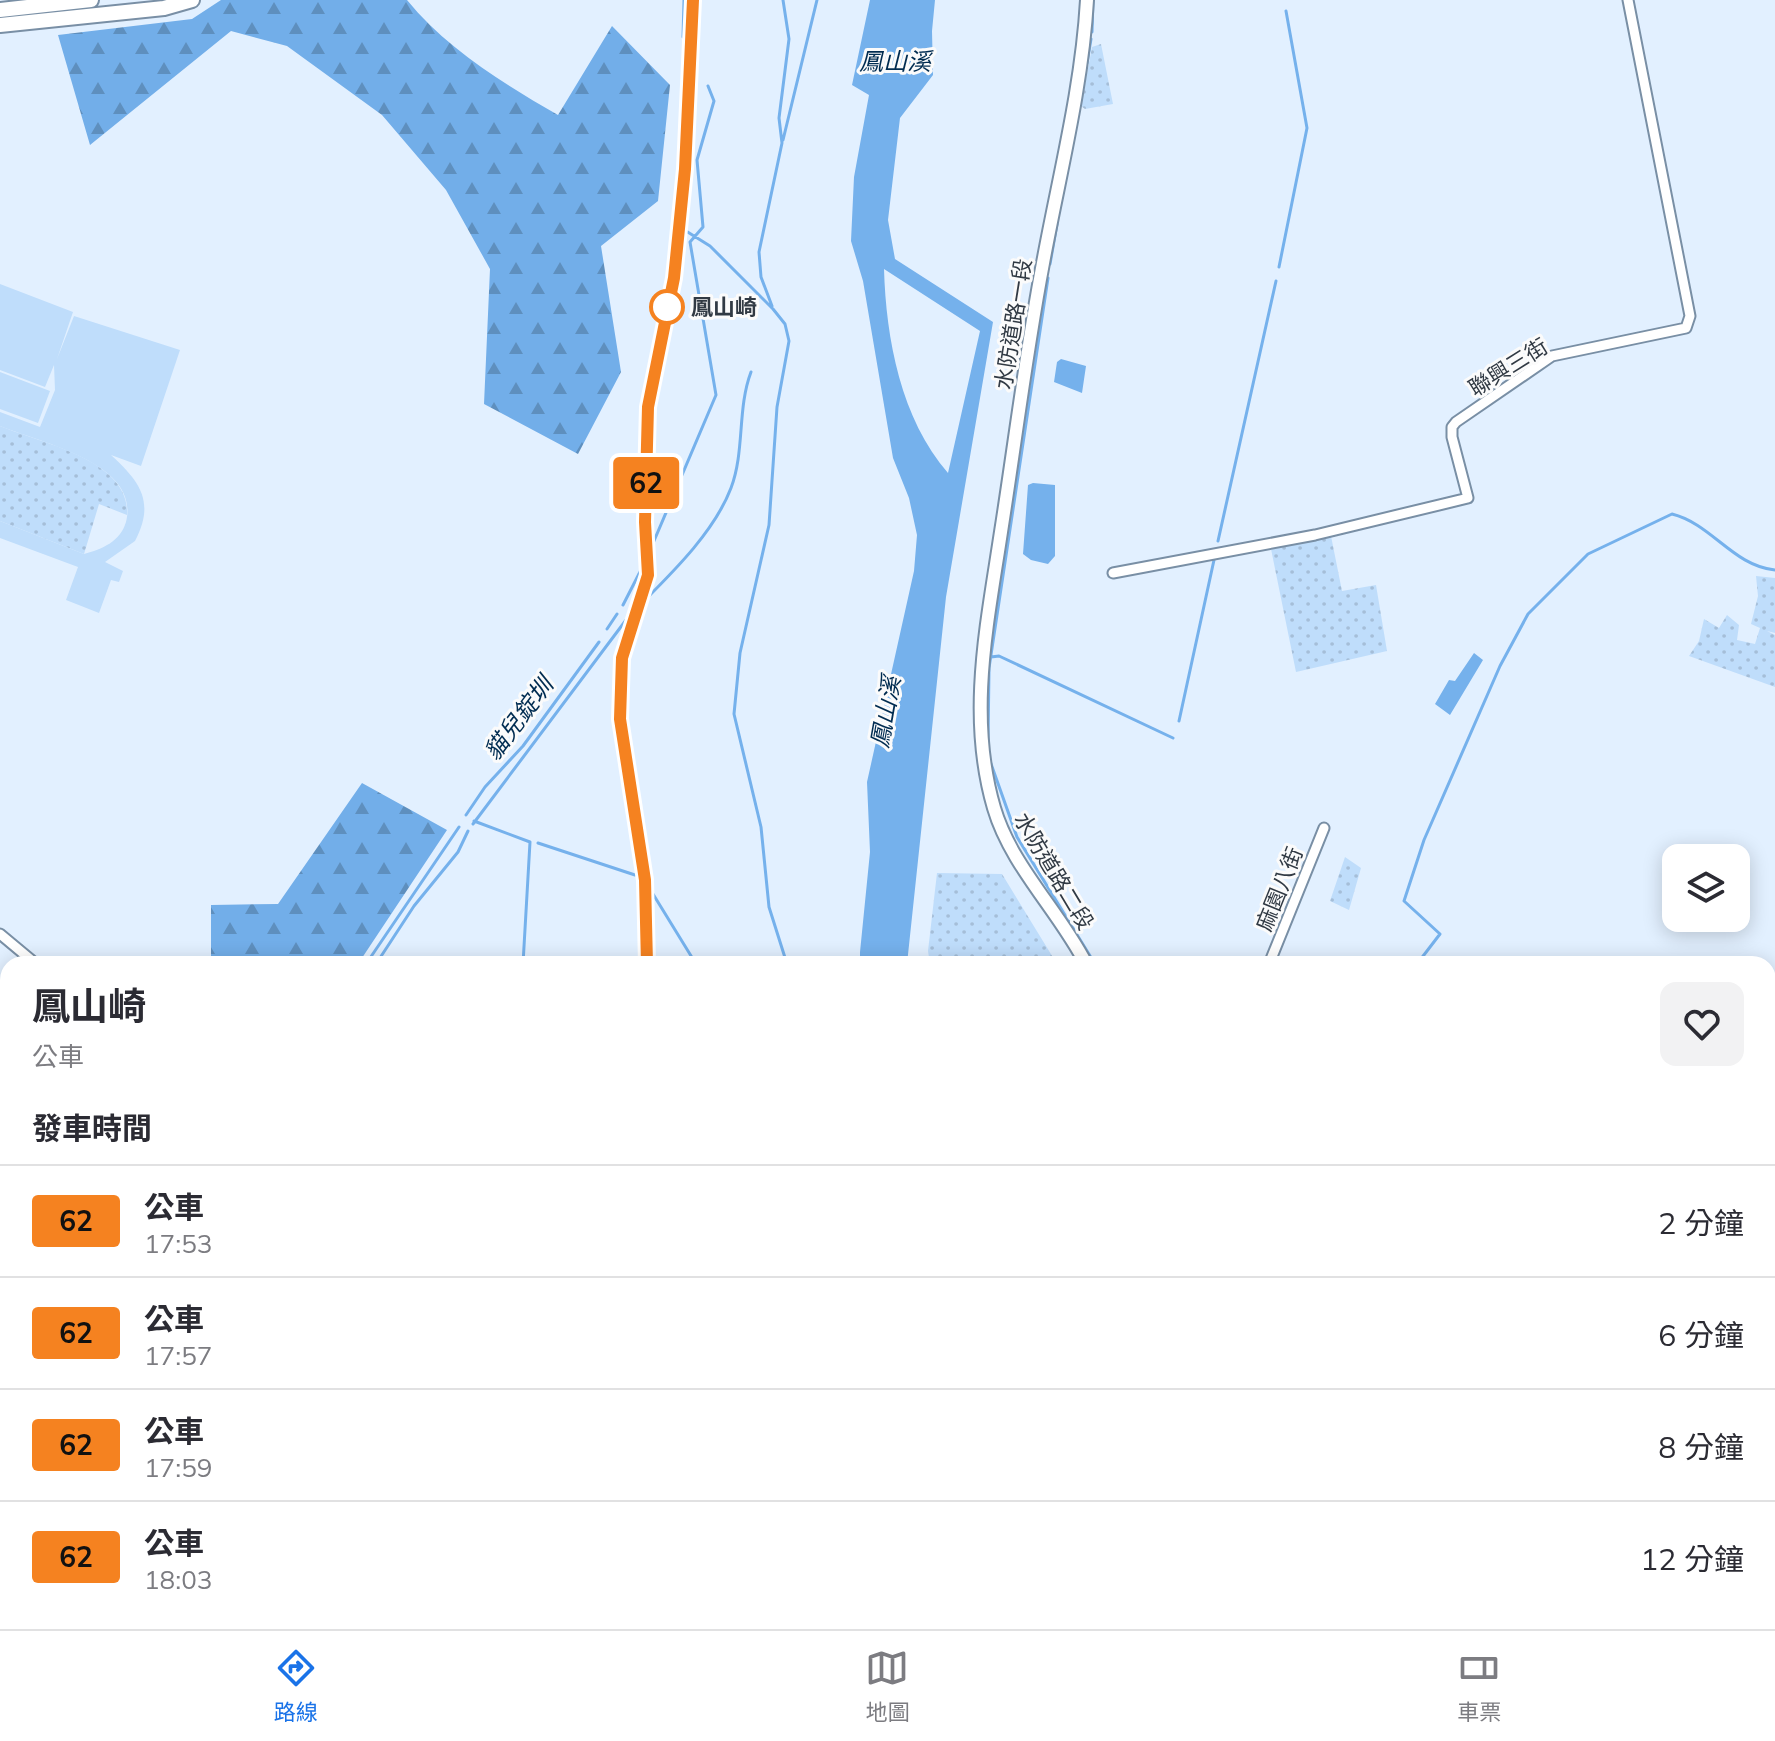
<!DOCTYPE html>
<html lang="zh-TW">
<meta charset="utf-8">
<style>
:root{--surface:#fff;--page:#f2f2f3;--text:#2b2b33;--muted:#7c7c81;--line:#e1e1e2;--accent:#1a73e8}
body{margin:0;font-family:Mulish,"Noto Sans TC",sans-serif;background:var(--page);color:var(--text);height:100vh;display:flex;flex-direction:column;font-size:30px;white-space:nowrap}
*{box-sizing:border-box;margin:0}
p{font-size:26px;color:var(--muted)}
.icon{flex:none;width:44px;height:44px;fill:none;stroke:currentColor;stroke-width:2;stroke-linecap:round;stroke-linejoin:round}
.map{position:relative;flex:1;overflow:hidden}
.side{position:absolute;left:0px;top:956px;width:1776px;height:674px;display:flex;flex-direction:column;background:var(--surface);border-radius:24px 24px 0 0;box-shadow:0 4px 20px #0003}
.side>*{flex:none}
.badge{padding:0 16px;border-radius:6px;font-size:28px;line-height:52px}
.fabs{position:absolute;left:1662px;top:844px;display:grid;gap:16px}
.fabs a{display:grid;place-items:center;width:88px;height:88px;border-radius:16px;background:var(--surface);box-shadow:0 4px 20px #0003;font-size:40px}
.map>.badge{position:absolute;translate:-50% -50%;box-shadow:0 0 0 4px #fff}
h2{padding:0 32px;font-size:30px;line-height:72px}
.round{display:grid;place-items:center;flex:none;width:84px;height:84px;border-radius:16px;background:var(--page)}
.headline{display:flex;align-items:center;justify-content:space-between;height:136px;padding:0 32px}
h1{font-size:38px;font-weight:700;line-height:60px}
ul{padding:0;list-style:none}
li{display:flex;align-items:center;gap:24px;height:112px;padding:0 32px;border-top:2px solid var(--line)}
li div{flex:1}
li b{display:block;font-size:30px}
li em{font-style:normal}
li .badge{min-width:88px;font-weight:700;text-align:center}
.tab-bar{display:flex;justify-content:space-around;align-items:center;height:112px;border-top:2px solid var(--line);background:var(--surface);font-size:22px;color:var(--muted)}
.tab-bar a{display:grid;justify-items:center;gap:4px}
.tab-bar .selected{color:var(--accent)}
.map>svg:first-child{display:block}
</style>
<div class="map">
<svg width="1775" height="1629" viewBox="0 0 1775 1629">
<defs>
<pattern id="grass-dots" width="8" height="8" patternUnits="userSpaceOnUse" patternTransform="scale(2)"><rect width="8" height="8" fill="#bfddfb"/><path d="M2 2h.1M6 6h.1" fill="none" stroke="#a5bed8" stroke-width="1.8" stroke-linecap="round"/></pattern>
<pattern id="forest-firs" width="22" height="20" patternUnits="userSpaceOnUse" patternTransform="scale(2)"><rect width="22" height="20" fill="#72aee9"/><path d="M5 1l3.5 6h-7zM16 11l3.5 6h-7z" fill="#5e8fbe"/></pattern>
</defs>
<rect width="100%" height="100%" fill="#e2f0ff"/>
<path fill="url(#grass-dots)" d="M1101,44l12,60 -28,5 -4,-3 11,-59z
M0,426c41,17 131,34 127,89l-28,-11 -15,50 -84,-33z
M1331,536l11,55 34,-6 11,66 -91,21 -25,-123z
M1756,576l19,2v55l-8,-2 8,4v52l-86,-31 10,-15 5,-22 15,9 8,-13 12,10 -2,15 18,4 5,-16 -9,-4 7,-28z
M1345,857l16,11 -12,42 -19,-9z
M937,873l65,1 55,90h-127l-2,-13z
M994,1622h220l2,7h-220z"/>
<path fill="url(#forest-firs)" d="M221,0h186c40,49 97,84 151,115l54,-89 58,59 -12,116 -57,45 20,126 -43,82 -94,-50 6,-135 -44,-79 -64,-75 -95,-69 -56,-15 -141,114 -32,-110 134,-16z
M362,783l85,47 -89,134h-147v-59l67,-1z
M8,1199v369l-8,14v-378z"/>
<path fill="#bfddfb" d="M0,284l73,28 -16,47 17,-43 106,34 -39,116 -30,-11c28,26 45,46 24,86l-30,21 18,9 -4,11 -8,-2 -12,33 -33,-13 12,-33 -78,-29v-17l84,33c18,-5 36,-12 42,-32 15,-59 -85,-79 -126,-96v-14l40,15 15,-37 -1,-25 -9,22 -45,-17z
M0,372l50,19 -12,32 -38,-14z"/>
<path fill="#75b1ec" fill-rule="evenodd" d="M870,0h65l-3,31 1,44 -33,43 -12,102 7,39 98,63 -47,275 -39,367h-47v-12l10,-100 -3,-70 47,-211 3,-36 -8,-37 -16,-40 -30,-177 -12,-40 3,-64 15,-82 -17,-10zM884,269l96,62 -32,142c-47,-54 -62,-134 -64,-204z
M1061,359l25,7 -4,27 -28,-11 3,-20z
M1033,483l22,2v71l-7,8 -17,-4 -8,-6 5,-69z
M1474,653l9,7 -33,55 -15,-11 14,-24 6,1z"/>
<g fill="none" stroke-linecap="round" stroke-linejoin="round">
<path stroke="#75b1ec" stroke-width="3" d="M1092,32l1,-32
M683,37l1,-37
M1087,63l4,-24
M783,140l34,-140
M686,231l24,15 63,63 12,15 4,17 -12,66 -8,118 -29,128 -6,61 27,113 8,80 18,57
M1050,264l7,-40
M1279,267l28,-139 -21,-117
M772,306l-11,-29 -2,-25 23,-109 -3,-25 10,-79 -6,-39
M1218,541l58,-260
M651,548l65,-153 -26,-153 13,-15 -6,-67 17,-59 -6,-15
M645,600c31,-31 70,-70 86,-112 14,-37 6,-79 20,-116
M623,605l20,-39
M607,629l10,-15
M991,657l8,-1 174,82
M1179,721l35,-161
M988,742l1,-74 59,-390
M990,761l27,76 78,127
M466,815l19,-28 38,-41 76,-104
M474,821l56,21 -7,122
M473,824l153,-204
M538,843l97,32
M653,894l43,70
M366,964l93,-137
M376,964l38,-58 44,-54 10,-21
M1417,964l23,-30 -36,-33 20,-61 76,-174 28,-52 60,-60 84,-40c40,10 61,52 103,56
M1768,1127l7,6
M1768,1537l7,-9
M465,1622l3,7
M964,1622l2,7
M201,1629l3,-7
M1671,1629l1,-3"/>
<g stroke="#798fa5" stroke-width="13">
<path id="street" d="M1113,573l202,-38 153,-37 -16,-61v-10l4,-5 96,-66 134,-28 4,-12 -62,-316
M0,934l36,30
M1269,964l55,-136
M1768,1135l7,6
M1768,1376l7,2
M1768,1514l7,3
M304,1622l3,7
M1531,1629l3,-7
M1677,1629l3,-7"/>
</g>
<g stroke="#798fa5" stroke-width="16">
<path id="secondary" d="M647,964l-2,-84 -25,-161 2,-61 26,-83 -3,-53 3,-115 26,-129 11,-109 8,-169
M1086,964c-27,-53 -75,-98 -92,-156 -27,-92 -7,-183 7,-276 14,-89 25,-180 42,-269 16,-87 39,-175 44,-263
M1291,1622l2,7
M617,1629l1,-7"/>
</g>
<g stroke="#798fa5" stroke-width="18">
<path id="primary" d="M0,10l91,-10
M0,25l164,-17 28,-8"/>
</g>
<use href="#street" stroke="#fff" stroke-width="9"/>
<use href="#secondary" stroke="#fff" stroke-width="12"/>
<use href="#primary" stroke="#fff" stroke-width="14"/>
</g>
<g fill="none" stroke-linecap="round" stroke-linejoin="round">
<g stroke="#fff" stroke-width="18">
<path id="line" d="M647,964l-2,-84 -25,-161 2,-61 26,-83 -3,-53 3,-115 26,-129 11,-109 8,-169"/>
</g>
<use href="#line" stroke="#f58220" stroke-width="12"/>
</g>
<circle fill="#fff" stroke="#f58220" stroke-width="4" cx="667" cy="307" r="16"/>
<g text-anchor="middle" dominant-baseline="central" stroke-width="6" stroke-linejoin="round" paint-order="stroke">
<g font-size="22" font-weight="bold" fill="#313a44" stroke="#fbfbfb" text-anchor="start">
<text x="691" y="307">鳳山崎</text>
</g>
<g font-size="22" fill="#313a44" stroke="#fbfbfb">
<text transform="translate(1013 324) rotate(-81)">水防道路一段</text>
<text transform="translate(1508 367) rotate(-32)">聯興三街</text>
<text transform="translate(1054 871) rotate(59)">水防道路二段</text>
<text transform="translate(1279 889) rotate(-68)">麻園八街</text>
</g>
<g font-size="24" font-style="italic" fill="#002c51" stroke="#fbfbfb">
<text x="895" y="61">鳳山溪</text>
<text transform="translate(885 712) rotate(-80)">鳳山溪</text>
<text transform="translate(518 718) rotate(-53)">貓兒錠圳</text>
</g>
</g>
</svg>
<div class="fabs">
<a><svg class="icon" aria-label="layers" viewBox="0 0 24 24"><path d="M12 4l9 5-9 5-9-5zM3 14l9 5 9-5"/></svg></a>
</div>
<b class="badge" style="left:646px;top:483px;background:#f58220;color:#111">62</b>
<section class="side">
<div class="headline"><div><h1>鳳山崎</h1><p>公車</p></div><a class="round"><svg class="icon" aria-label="heart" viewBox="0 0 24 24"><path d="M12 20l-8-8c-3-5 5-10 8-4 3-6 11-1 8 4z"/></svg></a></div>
<h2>發車時間</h2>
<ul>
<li><span class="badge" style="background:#f58220;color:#111">62</span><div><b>公車</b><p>17:53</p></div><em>2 分鐘</em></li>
<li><span class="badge" style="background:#f58220;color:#111">62</span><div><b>公車</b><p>17:57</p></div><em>6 分鐘</em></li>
<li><span class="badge" style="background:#f58220;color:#111">62</span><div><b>公車</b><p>17:59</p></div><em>8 分鐘</em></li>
<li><span class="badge" style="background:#f58220;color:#111">62</span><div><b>公車</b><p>18:03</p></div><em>12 分鐘</em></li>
</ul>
</section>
</div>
<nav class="tab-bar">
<a class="selected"><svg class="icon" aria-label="directions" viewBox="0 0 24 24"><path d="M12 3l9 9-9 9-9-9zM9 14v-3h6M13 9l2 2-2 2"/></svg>路線</a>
<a><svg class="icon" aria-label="map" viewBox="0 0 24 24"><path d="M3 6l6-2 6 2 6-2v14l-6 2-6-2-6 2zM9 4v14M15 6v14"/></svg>地圖</a>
<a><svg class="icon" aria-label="tickets" viewBox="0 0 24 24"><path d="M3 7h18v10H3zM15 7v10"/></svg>車票</a>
</nav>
